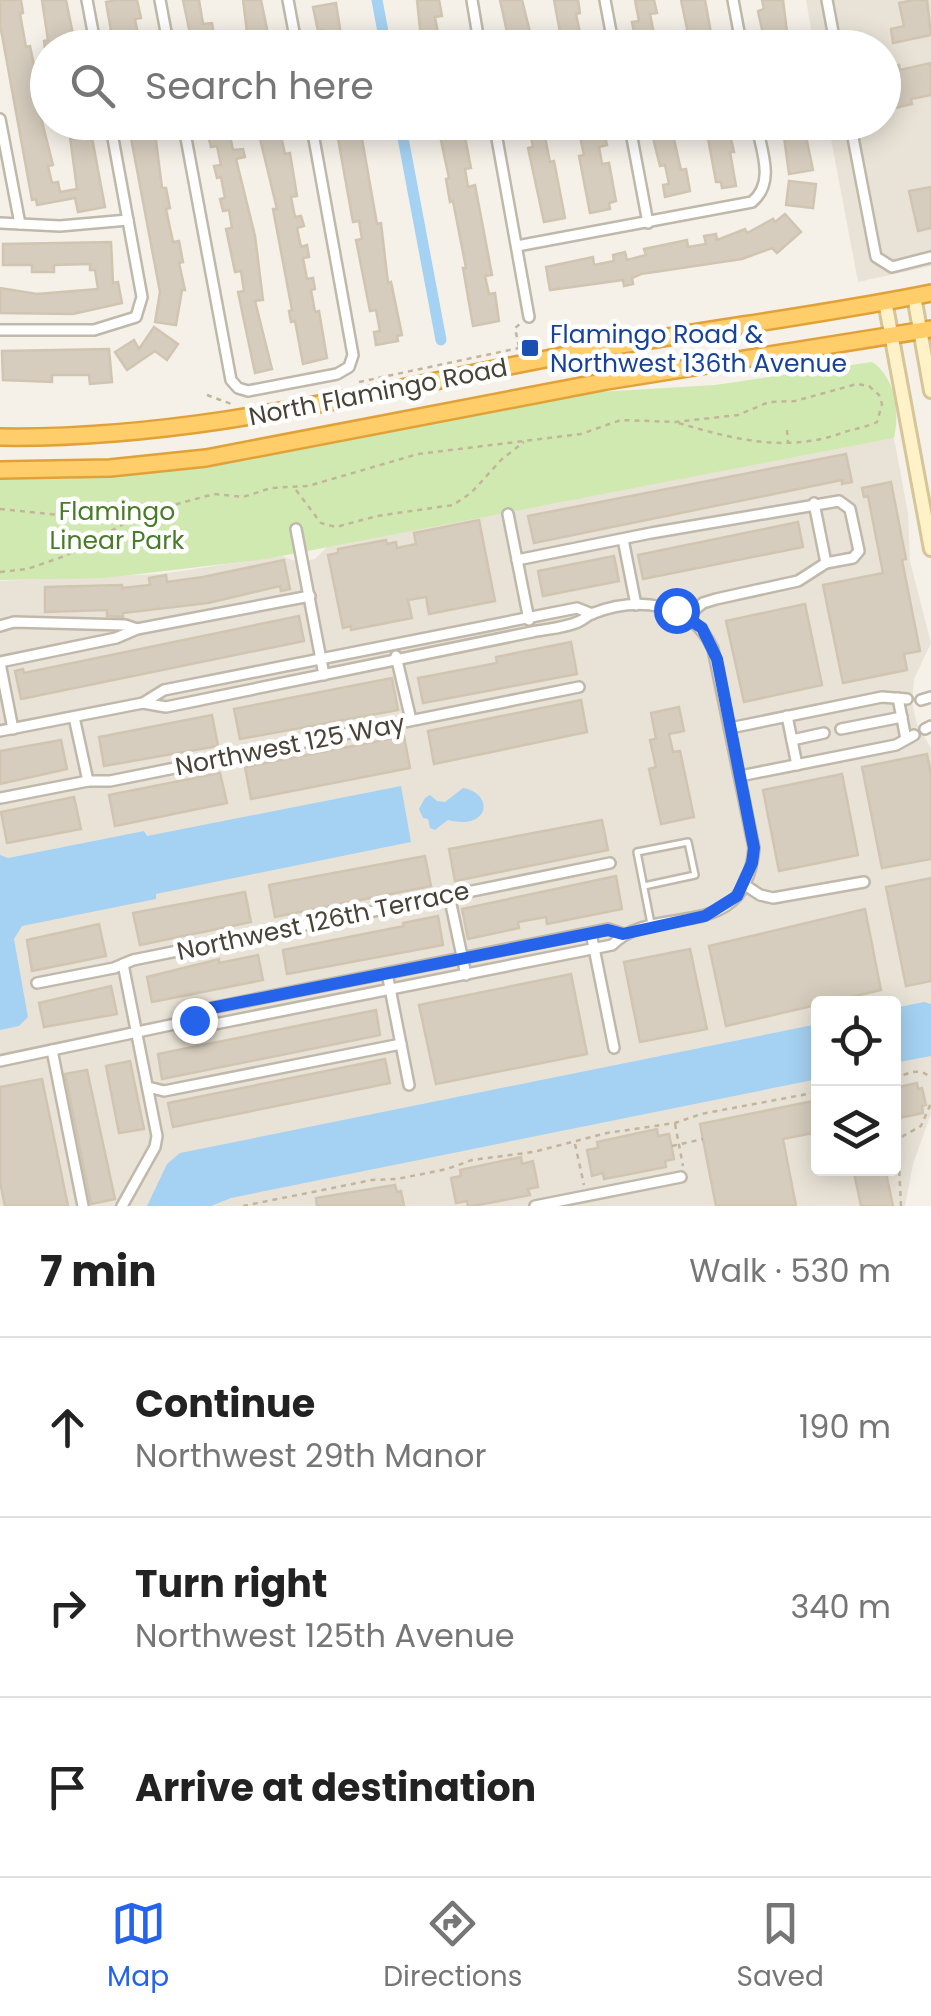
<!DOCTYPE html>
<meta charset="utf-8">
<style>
:root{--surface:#fff;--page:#f2f2f2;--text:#222;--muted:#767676;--line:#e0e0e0;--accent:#2563eb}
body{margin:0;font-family:Poppins,sans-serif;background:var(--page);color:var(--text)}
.controls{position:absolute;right:30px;bottom:30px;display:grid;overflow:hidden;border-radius:10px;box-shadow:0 5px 25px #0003}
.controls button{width:90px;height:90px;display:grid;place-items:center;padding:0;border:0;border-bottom:2px solid var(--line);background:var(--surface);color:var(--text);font:50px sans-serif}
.stop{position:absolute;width:30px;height:30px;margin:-22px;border:8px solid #2563eb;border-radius:50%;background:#fff}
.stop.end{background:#2563eb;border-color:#fff;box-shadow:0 2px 10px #0008}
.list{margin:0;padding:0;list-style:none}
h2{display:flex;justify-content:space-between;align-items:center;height:130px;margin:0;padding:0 40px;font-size:42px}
h2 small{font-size:32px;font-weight:400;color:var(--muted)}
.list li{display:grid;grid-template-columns:65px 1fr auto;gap:30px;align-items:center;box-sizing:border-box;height:180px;padding:0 40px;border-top:2px solid var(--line)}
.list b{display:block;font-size:38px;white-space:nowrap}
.list p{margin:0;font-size:32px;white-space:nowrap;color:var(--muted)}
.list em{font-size:32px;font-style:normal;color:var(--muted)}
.icon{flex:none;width:55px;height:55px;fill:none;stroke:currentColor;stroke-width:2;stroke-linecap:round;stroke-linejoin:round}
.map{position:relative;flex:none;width:931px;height:1206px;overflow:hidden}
.search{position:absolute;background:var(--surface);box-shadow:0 5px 25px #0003;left:30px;right:30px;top:30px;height:110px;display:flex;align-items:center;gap:25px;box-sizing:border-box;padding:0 35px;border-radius:55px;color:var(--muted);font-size:38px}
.sheet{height:670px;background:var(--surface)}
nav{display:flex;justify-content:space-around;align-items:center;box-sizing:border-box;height:140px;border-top:2px solid var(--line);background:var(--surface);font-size:28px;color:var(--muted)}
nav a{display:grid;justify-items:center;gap:5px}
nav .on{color:var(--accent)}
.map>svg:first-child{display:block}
</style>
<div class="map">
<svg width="931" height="1206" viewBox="0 0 931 1206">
<rect width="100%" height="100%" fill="#f5f1e9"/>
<g fill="#e9e3d7" fill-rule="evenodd">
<path d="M806,0H931V266L858,282L828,123L884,122V48L814,47Z"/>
<path d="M894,438L908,513L910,561L931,643L914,679L912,702L917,724L931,748V1114L913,1164L905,1206H0V581L161,574L282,556L298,562L315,559L328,546ZM818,1004H894V1168H818Z"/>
</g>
<path fill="#d0e9b1" d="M872,362C895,376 900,413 894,438L266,559L105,578L0,580V477L67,479L218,465L597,392L715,385Z"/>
<g fill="#a5d2f2">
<path d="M401,786L411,842L156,894V899L22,926L14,939L28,1017L19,1026L0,1030V855L8,858L144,831L147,836Z"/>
<path d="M463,788C494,793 491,831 448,820L435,830L430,828L428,819L423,818L419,809L425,798L430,795L437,801L445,802Z"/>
<path d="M924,1002L931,1004V1056L894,1063V1008Z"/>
<path d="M818,1024V1079L231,1198L211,1206H147L167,1164L180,1153Z"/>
</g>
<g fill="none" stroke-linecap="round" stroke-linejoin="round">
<g stroke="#a5d2f2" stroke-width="11">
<path d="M377,0L386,48"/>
<path d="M400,122L441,340"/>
</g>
</g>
<g fill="#d6cdbe" stroke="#d1c5b1" stroke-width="2.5">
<path d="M0,0H21L23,13L20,14L26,47L30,46L40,94H35L53,165L48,166L52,183L58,182L60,192L77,189L68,122H89L105,207L78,212L75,198L37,205L36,199L32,200L0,24Z"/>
<path d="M42,0H66L75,44L45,49L44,41L48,40Z"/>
<path d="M117,0H137L141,18L135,19L140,45L114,48L106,2Z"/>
<path d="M183,0H199L203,24L212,23L216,48H193Z"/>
<path d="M243,0H261L271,48H249Z"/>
<path d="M417,0H439L442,16L435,17L439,38L447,36L449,48H422Z"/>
<path d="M500,0H522L534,48H517L516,40L509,41Z"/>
<path d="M554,0H578L580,13L576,14L580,33H584L586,44L563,48Z"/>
<path d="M635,0H654L657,13L650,14L656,44L637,48L632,22L639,21Z"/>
<path d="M681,0H705L711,33L705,35L707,48H691Z"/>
<path d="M762,0H783L789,48H766L758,11L764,9Z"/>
<path d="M913,0H927L931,35L893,43L891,29L904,26L899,3Z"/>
<path d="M336,3L343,48H327L323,30L318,31L313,7Z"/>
<path d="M931,63V95L911,99L912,104L886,110L884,97L888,96L884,68L899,65L900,70Z"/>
<path d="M128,122H150L152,133H155L162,188H166L170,208L166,209L173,242L179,241L183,262L179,263L185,290H182L176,325L155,322L160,292Z"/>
<path d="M211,122H227L233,150L243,149L245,157L236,159L255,236L263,300L255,301L272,369L255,373L238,292L244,291L241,271L235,272L226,229L232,228L229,210L223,211L220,199L225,198L221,177L217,178L214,166L221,165L217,146L211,147L208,135L214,134Z"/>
<path d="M256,122H278L285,154L290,153L297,196L291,197L295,217L301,216L304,226L297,228L301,247L307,245L309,257L303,258L307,279L313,278L315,289L311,290L315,312L319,311L327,358L303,364L295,321L291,322L289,311L292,310L273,209H277Z"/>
<path d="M335,122H359L377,224L381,223L388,283L391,282L402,335L397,336L398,341L376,345L374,332L380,331L376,310L370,311L356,240L362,239L359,221L353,222Z"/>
<path d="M437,122H462L471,168L465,169L468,187L475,185L492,275L485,276L489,294L495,293L499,321L473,326L463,268H466L453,201L450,202L446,179L449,178Z"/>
<path d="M528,122H542L550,162L554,161L565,218L544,222L528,148L533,147Z"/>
<path d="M602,122L607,145L599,147L602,164L609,163L616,201L609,203L610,209L590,213L579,156L584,155L579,132L584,131L583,126Z"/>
<path d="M656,122H670L681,170L686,169L690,191L665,197L663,185L669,184L665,165L660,166L654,142L652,125Z"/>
<path d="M705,122H727L734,152H730L736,186L722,188L721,182H716Z"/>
<path d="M782,122H803L813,170L789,174Z"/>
<path d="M789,181L816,184L813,208L786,205Z"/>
<path d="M931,187V228L918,231L909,191Z"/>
<path d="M785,214L801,232L777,253L772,248L742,259L641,274L632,278L633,284L624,286L623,280L550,290L546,267L593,257L594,265L614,261L613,255L625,252L627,260L646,255L644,249L687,240L688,247L706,244L704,236L716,234L717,240L745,229L747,233L773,219L775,222Z"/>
<path d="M111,242L113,283L118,282L122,303L73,314L0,313V288L37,294L98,289L95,270H90V264L54,265V272H32V265H3V244Z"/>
<path d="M154,327L178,344L167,360L155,351L127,370L115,352L134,340L139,349Z"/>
<path d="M109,349L112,382L90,384L89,375H52V382L3,380L2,351Z"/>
<path d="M846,454L852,482L842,484V480L534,543L528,516Z"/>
<path d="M891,482L906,559L902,560L920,651L904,654L907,670L843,683L823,585L883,573L868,496L864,497L862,488Z"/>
<path d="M479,520L495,601L429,614L426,597L408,600L412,618L351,630V626L343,628L328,555L338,553V549L386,540L387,544L396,542L397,548L416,544L414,533Z"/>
<path d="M798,522L803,547L643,579L638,555Z"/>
<path d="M614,556L619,581L543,596L538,571Z"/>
<path d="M284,560L290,589L281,591L280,586L208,603L123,613V617L107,616V610L45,612V587L122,585V588L150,585L149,578L166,575L167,582L203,577Z"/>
<path d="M805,604L822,685L744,702L726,621Z"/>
<path d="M299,616L304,641L21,699L15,671L23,669L24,673Z"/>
<path d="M571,642L577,674L423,703L418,678L497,663L496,657Z"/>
<path d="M392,678L398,710L240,739L234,709Z"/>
<path d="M581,700L587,732L434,764L428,731Z"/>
<path d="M679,707L684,731L669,734L673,752L680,751L694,817L661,824L649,769L656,767L650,740L656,739L651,713Z"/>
<path d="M212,715L218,746L104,766L99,737Z"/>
<path d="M404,736L410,768L251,799L245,767Z"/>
<path d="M61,740L67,769L0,784V751Z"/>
<path d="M927,754L931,774V859L882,868L862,767Z"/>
<path d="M220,773L227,803L115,826L109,795Z"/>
<path d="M842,774L858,855L779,871L763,790Z"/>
<path d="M74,797L81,829L7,843L1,812Z"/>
<path d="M602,820L608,850L455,881L449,849Z"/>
<path d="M425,856L431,886L275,917L269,885Z"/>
<path d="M616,876L622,909L547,924L546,917L518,922L519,928L468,939L462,909Z"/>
<path d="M931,878V981L906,986L886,887Z"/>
<path d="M245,892L251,922L140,945L133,913Z"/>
<path d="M865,909L881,990L726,1026L709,946Z"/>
<path d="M438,916L443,945L287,974L283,950L404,926L403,923Z"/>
<path d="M99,924L106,956L32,971L27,940Z"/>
<path d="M690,949L707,1029L640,1042L624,962Z"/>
<path d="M258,955L263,980L152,1002L147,977L219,959V963Z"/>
<path d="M571,974L587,1054L436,1084L419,1005Z"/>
<path d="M111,986L117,1014L44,1027L39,1003Z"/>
<path d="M376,1010L380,1035L162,1079L158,1054Z"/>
<path d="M385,1059L390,1083L173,1127L168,1103Z"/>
<path d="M130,1061L144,1129L119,1133L106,1066Z"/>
<path d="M87,1070L115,1199L91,1204L65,1074Z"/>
<path d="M42,1079L68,1206H5L0,1182V1087Z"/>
<path d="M917,1083L918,1089L922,1088L926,1105L922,1106L923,1113L894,1119V1088Z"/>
<path d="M818,1100V1132L783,1139L796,1206H716L700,1124Z"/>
<path d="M657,1129L658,1136L669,1134L674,1159L665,1161L666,1167L604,1179L603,1173L592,1176L587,1150L598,1148L597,1142Z"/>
<path d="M521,1157L522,1164L533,1161L538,1187L528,1189L530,1195L473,1206H468L467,1201L456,1203L451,1178L461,1176L460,1170Z"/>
<path d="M853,1168H885L893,1206H861Z"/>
<path d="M395,1185L397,1192L401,1191L404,1206H317L316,1198Z"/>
</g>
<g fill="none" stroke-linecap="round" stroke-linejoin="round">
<defs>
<path id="lane" d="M644,886L695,875L688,842L637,852L651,924"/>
<g id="street">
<path d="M87,0L96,48"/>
<path d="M160,0L169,48"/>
<path d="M288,0L297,48"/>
<path d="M472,0L480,48"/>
<path d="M605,0L614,48"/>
<path d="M733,0L742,48"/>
<path d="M827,0L836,48"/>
<path d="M0,119L20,224"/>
<path d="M183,122L231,380L238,388L248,391L337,374L349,367L353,355L311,122"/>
<path d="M494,122L529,317"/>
<path d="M629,122L648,223"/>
<path d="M850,122L876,257L892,267L931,257"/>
<path d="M0,223L60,226L128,220"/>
<path d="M517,246L752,202C776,182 761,150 756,122"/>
<path d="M0,330H94L136,317L142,297L110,122"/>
<path d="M508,514L529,620"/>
<path d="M296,529L324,675"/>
<path d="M623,539L636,605"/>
<path d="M517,560L651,533L839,501L850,509L859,551L853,558L826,563"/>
<path d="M687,616L703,603L716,599L798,581L826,563L814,503"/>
<path d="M0,626L14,622L125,625L137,629"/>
<path d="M396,656L411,720"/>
<path d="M0,662L116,638L137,629L310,596"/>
<path d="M0,663L13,729"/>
<path d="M898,698L906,739"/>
<path d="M921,700L931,697"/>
<path d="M787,716L797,765"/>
<path d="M74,717L88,781"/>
<path d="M730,728L882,697L907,699"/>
<path d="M841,729L902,717"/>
<path d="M925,729L931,726"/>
<path d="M0,731L143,703L164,690L577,608L592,614"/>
<path d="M792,740L824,733"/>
<path d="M740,776L896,745L914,735"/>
<path d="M1,798L88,781H110L579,687"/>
<path d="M745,885L760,895L773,898L864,882"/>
<path d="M449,895L466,975"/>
<path d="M591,933L614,1048"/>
<path d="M387,973L409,1085"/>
<path d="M37,983L114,968L133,960L610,863"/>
<path d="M194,1020L211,1008L608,929L623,934"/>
<path d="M52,1050L83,1206"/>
<path d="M0,1061L194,1020L215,1024L612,945C657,900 745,948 754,848L713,649C691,601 637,596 591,614C587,616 583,620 578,622C564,628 547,629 532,632L166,707L143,703"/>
<path d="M148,1087L164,1091L401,1044"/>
<path d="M122,1206L155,1147L157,1136L123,964"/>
<path d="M535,1206L681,1177"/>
</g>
<g id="secondary">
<path d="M914,296L931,391"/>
<path d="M885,301L931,549"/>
</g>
<g id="highway">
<path d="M0,437C189,440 372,392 556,357C680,332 807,318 931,293"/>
<path d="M0,470L110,468L206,458L607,381L931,329"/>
</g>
</defs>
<use href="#lane" stroke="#c0b9ab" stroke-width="10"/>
<use href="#street" stroke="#c0b9ab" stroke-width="14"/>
<use href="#secondary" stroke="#d5c598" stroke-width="18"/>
<use href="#highway" stroke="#e0a238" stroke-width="20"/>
<g stroke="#c2b59c" stroke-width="2.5" stroke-dasharray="5 5" stroke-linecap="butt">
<path d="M519,347L515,328L521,323"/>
<path d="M359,382L519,348"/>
<path d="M207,395L234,405"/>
<path d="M787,430L788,442"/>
<path d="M296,490L321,523L336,527L377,516L453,505L471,493L502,459L524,442"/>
<path d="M0,509L90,518L138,515"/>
<path d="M0,572L27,569L65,556L140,515L177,504L214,494L243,497L271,488L308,486L418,454L581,434L621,420L675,422L738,415L769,402L795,401L857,384L869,386L879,395L882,404L877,422C865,428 851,429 839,434C783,453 729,438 675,422"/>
<path d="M894,1078C908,1074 919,1066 931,1078"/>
<path d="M675,1124L683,1166"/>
<path d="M575,1144L584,1185"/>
<path d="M672,1146L703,1139"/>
<path d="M243,1206L372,1180L397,1179L447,1169L472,1160L533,1152L607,1133L675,1123L701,1114L818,1092"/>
<path d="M901,1206L898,1145L903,1136L921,1126L931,1103"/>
</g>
<use href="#lane" stroke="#fff" stroke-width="5"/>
<use href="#street" stroke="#fff" stroke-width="9"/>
<use href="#secondary" stroke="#fff2c8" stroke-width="12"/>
<use href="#highway" stroke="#ffcd69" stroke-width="15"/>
</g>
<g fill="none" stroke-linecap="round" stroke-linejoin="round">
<path stroke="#2563eb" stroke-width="12" d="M194,1020L211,1008L608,930L623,934L705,916L737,896L752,863L754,848L717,659L702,628L676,610"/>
</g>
<rect fill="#1a4fb4" stroke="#fff" stroke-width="4" x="520" y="338" width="20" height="20" rx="5"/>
<g text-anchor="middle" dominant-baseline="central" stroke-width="9" stroke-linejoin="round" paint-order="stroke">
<g font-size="25" fill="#164399" stroke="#fff" text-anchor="start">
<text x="550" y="334">Flamingo Road &amp;<tspan x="550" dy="29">Northwest 136th Avenue</tspan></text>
</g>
<g font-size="25" fill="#484237" stroke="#fff">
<text transform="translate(378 392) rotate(-11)">North Flamingo Road</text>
<text transform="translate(290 745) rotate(-11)">Northwest 125 Way</text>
<text transform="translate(323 921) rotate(-12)">Northwest 126th Terrace</text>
</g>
<g font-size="25" fill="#487c29" stroke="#fff">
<text x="117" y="511">Flamingo<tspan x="117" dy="29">Linear Park</tspan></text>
</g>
</g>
</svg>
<div class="controls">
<button><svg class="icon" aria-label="locate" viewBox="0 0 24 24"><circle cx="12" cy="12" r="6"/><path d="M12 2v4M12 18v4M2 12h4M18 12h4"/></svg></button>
<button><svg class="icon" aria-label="layers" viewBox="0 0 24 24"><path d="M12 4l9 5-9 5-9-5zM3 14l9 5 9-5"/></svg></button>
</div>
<div class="stop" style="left:676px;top:610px"></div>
<div class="stop end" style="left:194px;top:1020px"></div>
<div class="search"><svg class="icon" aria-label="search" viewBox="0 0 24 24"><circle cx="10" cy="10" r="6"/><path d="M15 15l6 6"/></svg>Search here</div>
</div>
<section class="sheet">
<h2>7 min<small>Walk · 530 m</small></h2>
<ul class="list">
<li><svg class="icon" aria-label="ahead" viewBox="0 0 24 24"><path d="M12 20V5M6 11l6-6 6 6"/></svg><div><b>Continue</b><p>Northwest 29th Manor</p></div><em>190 m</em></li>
<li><svg class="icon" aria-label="right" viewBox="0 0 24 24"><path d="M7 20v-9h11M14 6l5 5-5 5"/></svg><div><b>Turn right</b><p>Northwest 125th Avenue</p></div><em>340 m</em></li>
<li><svg class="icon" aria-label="arrive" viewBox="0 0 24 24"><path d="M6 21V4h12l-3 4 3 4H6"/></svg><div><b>Arrive at destination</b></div></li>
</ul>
</section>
<nav>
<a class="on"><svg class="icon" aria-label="map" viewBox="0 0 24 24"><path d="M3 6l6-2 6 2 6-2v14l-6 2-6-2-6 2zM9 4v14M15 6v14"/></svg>Map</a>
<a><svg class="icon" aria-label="directions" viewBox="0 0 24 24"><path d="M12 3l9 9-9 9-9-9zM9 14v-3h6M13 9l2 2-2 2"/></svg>Directions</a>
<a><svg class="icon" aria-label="saved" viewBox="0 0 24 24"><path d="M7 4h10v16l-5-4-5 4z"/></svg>Saved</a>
</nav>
